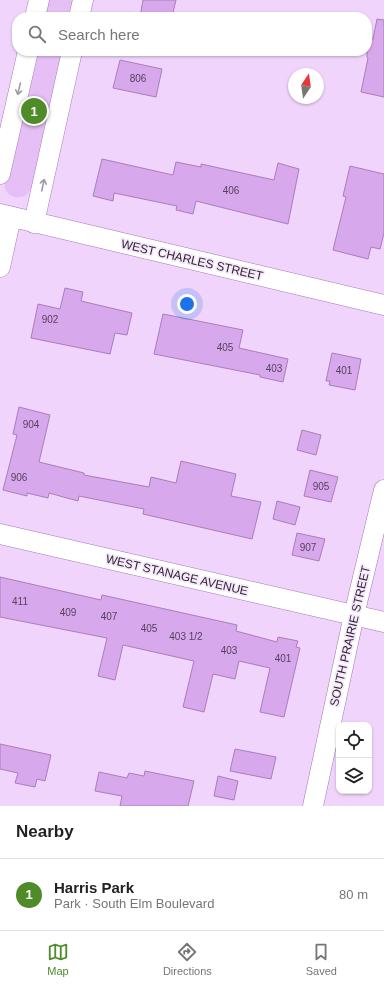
<!DOCTYPE html>
<meta charset="utf-8">
<style>
:root{--surface:#fff;--page:#f6f6f6;--text:#222;--muted:#767676;--line:#e0e0e0;--accent:#508b2a}
body{margin:0;font-family:Helvetica,sans-serif;background:var(--page);color:var(--text)}
.controls{position:absolute;right:12px;bottom:12px;display:grid;overflow:hidden;border-radius:8px;box-shadow:0 1px 3px #0004}
.controls button{width:36px;height:36px;display:grid;place-items:center;padding:0;border:0;border-bottom:1px solid var(--line);background:var(--surface);color:var(--text);font:20px sans-serif}
.compass{position:absolute;left:288px;top:68px;width:36px;height:36px;border-radius:50%;background:var(--surface);box-shadow:0 1px 3px #0004;rotate:13deg}
.you{position:absolute;left:187px;top:304px;width:14px;height:14px;margin:-10px;border:3px solid #fff;border-radius:50%;background:#1a73e8;box-shadow:0 0 0 6px #1a73e833}
.badge{display:grid;place-items:center;width:26px;height:26px;border-radius:50%;background:var(--accent);color:#fff;font-size:13px;font-weight:700}
.pin{position:absolute;translate:-50% -50%;border:2px solid #fff;box-shadow:0 1px 4px #0006}
.list{margin:0;padding:0;list-style:none}
h2{display:flex;justify-content:space-between;align-items:center;height:52px;margin:0;padding:0 16px;font-size:17px}
h2 small{font-size:13px;font-weight:400;color:var(--muted)}
.list li{display:grid;grid-template-columns:26px 1fr auto;gap:12px;align-items:center;box-sizing:border-box;height:72px;padding:0 16px;border-top:1px solid var(--line)}
.list b{display:block;font-size:15px;white-space:nowrap}
.list p{margin:0;font-size:13px;white-space:nowrap;color:var(--muted)}
.list em{font-size:13px;font-style:normal;color:var(--muted)}
.icon{flex:none;width:22px;height:22px;fill:none;stroke:currentColor;stroke-width:2;stroke-linecap:round;stroke-linejoin:round}
.map{position:relative;flex:none;width:384px;height:806px;overflow:hidden}
.search{position:absolute;background:var(--surface);box-shadow:0 1px 3px #0004;left:12px;right:12px;top:12px;height:44px;display:flex;align-items:center;gap:10px;box-sizing:border-box;padding:0 14px;border-radius:16px;color:var(--muted);font-size:15px}
.sheet{height:124px;background:var(--surface)}
nav{display:flex;justify-content:space-around;align-items:center;box-sizing:border-box;height:56px;border-top:1px solid var(--line);background:var(--surface);font-size:11px;color:var(--muted)}
nav a{display:grid;justify-items:center;gap:2px}
nav .on{color:var(--accent)}
.map>svg:first-child{display:block}
</style>
<div class="map">
<svg width="384" height="806" viewBox="0 0 384 806">
<rect width="100%" height="100%" fill="#f0d4fc"/>
<g fill="#e6bff6">
<path d="M45,0H75L71,17H41Z"/>
<path d="M33,51H63L33,181C32,185 31,191 28,193C21,201 7,197 5,188C4,183 5,177 5,172Z"/>
</g>
<g fill="#d7a8eb" stroke="#a97ebb">
<path d="M143,0H176L172,17H140Z"/>
<path d="M377,19L384,20V97L361,92L368,58L367,57V38L373,39Z"/>
<path d="M120,60L162,69L156,97L113,88Z"/>
<path d="M102,159L173,175L176,162L201,167V164L274,180L278,163L299,169L288,224L196,201L193,214L176,210L177,206L114,193L113,201L93,196Z"/>
<path d="M350,166L384,174V233L380,249L371,247L368,259L333,250L346,197L343,196Z"/>
<path d="M65,288L83,292L81,301L132,313L127,335L115,333L110,354L31,338L38,304L60,309Z"/>
<path d="M163,314L243,330L239,348L288,359L283,382L260,377V375L154,354Z"/>
<path d="M332,353L361,359L355,390L329,385L330,381H326Z"/>
<path d="M19,407L50,415L39,462L84,473V475L149,487L151,477L176,483L181,461L236,474L231,496L261,502L252,539L143,514L144,509L79,496L78,501L49,493L48,498L27,493V496L3,490L17,435L13,434Z"/>
<path d="M302,430L321,435L316,455L297,450Z"/>
<path d="M310,470L338,477L331,502L304,496Z"/>
<path d="M277,501L300,507L295,525L273,519Z"/>
<path d="M297,533L325,539L319,561L292,555Z"/>
<path d="M0,577L101,600L102,595L237,625L236,631L277,642L278,637L298,641L296,647L300,648L284,717L260,712L270,668L239,661L235,679L213,674L204,712L183,707L194,661L123,645L115,680L98,676L107,638L0,617Z"/>
<path d="M0,744L51,755L45,781L37,779L35,787L15,783L18,773L0,769Z"/>
<path d="M235,749L276,757L271,779L230,771Z"/>
<path d="M145,771L194,781L188,806H120L122,796L95,791L99,772L127,778L129,773L144,776Z"/>
<path d="M218,776L238,781L234,800L214,796Z"/>
</g>
<g fill="none" stroke-linecap="round" stroke-linejoin="round">
<defs>
<g id="street">
<path d="M35,17L39,0"/>
<path d="M79,17L83,0"/>
<path d="M0,174L28,51"/>
<path d="M0,214L384,305"/>
<path d="M34,223L72,51"/>
<path d="M0,267L11,217"/>
<path d="M0,534L384,622"/>
<path d="M313,806L354,615L384,490"/>
</g>
</defs>
<use href="#street" stroke="#a479b6" stroke-width="21"/>
<use href="#street" stroke="#fff" stroke-width="20"/>
</g>
<defs><path id="oneway-shaft" d="M-6 0H5M1.5-3L5.5 0L1.5 3" fill="none" stroke-width="1.6" stroke-linecap="round" stroke-linejoin="round"/></defs>
<g stroke="#a199a5">
<use href="#oneway-shaft" transform="translate(19 89) rotate(103)"/>
<use href="#oneway-shaft" transform="translate(43 185) rotate(-78)"/>
</g>
<g text-anchor="middle" dominant-baseline="central" stroke-width="3.5" stroke-linejoin="round" paint-order="stroke">
<g font-size="10" fill="#594063">
<text x="138" y="78">806</text>
<text x="231" y="190">406</text>
<text x="50" y="319">902</text>
<text x="225" y="347">405</text>
<text x="274" y="368">403</text>
<text x="344" y="370">401</text>
<text x="31" y="424">904</text>
<text x="19" y="477">906</text>
<text x="321" y="486">905</text>
<text x="308" y="547">907</text>
<text x="20" y="601">411</text>
<text x="68" y="612">409</text>
<text x="109" y="616">407</text>
<text x="149" y="628">405</text>
<text x="186" y="636">403 1/2</text>
<text x="229" y="650">403</text>
<text x="283" y="658">401</text>
</g>
<g font-size="12" fill="#2f1d36" stroke="#f3e9f7">
<text transform="translate(192 260) rotate(13)">WEST CHARLES STREET</text>
<text transform="translate(177 575) rotate(13)">WEST STANAGE AVENUE</text>
<text transform="translate(350 636) rotate(-77)">SOUTH PRAIRIE STREET</text>
</g>
</g>
</svg>
<div class="controls">
<button><svg class="icon" aria-label="locate" viewBox="0 0 24 24"><circle cx="12" cy="12" r="6"/><path d="M12 2v4M12 18v4M2 12h4M18 12h4"/></svg></button>
<button><svg class="icon" aria-label="layers" viewBox="0 0 24 24"><path d="M12 4l9 5-9 5-9-5zM3 14l9 5 9-5"/></svg></button>
</div>
<svg class="compass" viewBox="-18 -18 36 36"><path d="M0-13l5 13h-10z" fill="#e53935"/><path d="M0 13l5-13h-10z" fill="#767676"/></svg>
<div class="you"></div>
<div class="pin badge" style="left:34px;top:111px">1</div>
<div class="search"><svg class="icon" aria-label="search" viewBox="0 0 24 24"><circle cx="10" cy="10" r="6"/><path d="M15 15l6 6"/></svg>Search here</div>
</div>
<section class="sheet">
<h2>Nearby<small></small></h2>
<ul class="list">
<li><span class="badge">1</span><div><b>Harris Park</b><p>Park · South Elm Boulevard</p></div><em>80 m</em></li>
</ul>
</section>
<nav>
<a class="on"><svg class="icon" aria-label="map" viewBox="0 0 24 24"><path d="M3 6l6-2 6 2 6-2v14l-6 2-6-2-6 2zM9 4v14M15 6v14"/></svg>Map</a>
<a><svg class="icon" aria-label="directions" viewBox="0 0 24 24"><path d="M12 3l9 9-9 9-9-9zM9 14v-3h6M13 9l2 2-2 2"/></svg>Directions</a>
<a><svg class="icon" aria-label="saved" viewBox="0 0 24 24"><path d="M7 4h10v16l-5-4-5 4z"/></svg>Saved</a>
</nav>
